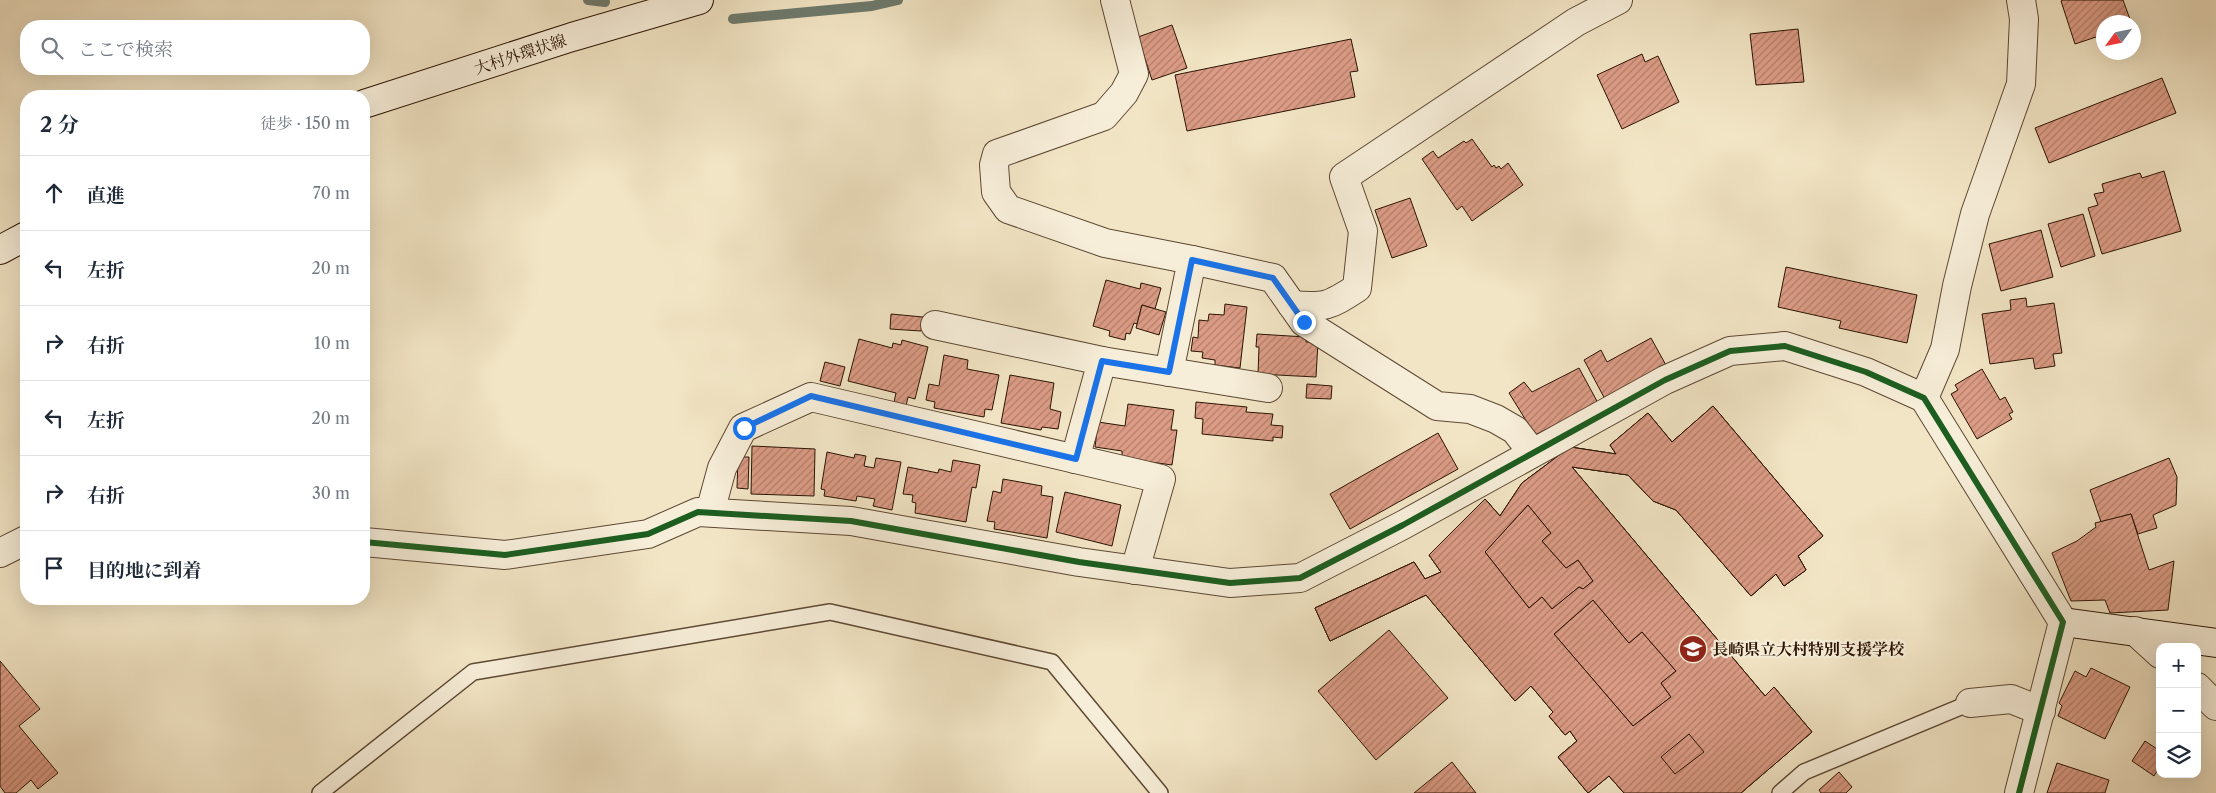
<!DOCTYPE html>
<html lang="ja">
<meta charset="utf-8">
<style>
:root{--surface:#fff;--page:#f6f6f7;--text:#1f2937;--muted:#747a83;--line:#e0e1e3}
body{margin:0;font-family:"Libre Caslon Text","Noto Serif JP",serif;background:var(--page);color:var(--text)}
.controls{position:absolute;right:15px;bottom:15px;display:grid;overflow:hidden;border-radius:10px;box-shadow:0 5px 20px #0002}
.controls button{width:45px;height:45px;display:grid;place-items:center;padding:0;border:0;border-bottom:1px solid var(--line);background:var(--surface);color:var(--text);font:25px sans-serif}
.compass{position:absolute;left:2096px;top:15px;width:45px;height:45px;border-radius:50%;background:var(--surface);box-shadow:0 5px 20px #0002;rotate:237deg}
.stop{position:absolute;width:15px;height:15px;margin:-11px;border:4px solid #1a73e8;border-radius:50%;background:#fff}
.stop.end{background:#1a73e8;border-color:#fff;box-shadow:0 1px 5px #0008}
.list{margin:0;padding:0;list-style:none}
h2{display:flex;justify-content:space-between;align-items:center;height:65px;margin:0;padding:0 20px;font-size:21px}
h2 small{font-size:16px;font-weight:400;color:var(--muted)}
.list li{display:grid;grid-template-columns:32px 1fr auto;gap:15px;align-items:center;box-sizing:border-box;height:75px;padding:0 20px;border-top:1px solid var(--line)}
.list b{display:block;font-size:19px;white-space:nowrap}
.list em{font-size:16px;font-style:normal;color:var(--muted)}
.icon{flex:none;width:28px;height:28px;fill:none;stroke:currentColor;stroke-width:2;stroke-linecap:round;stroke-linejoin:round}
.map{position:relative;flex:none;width:2216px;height:793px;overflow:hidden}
.search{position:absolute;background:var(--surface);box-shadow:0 5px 20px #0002;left:20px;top:20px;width:350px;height:55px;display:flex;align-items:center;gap:12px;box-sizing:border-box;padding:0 18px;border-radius:20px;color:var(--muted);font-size:19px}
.panel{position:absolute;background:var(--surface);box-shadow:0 5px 20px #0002;left:20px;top:90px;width:350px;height:515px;border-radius:20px}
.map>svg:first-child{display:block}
</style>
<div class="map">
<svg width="2216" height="793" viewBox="0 0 2216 793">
<defs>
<pattern id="building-hatch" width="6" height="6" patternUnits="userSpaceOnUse" patternTransform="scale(1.25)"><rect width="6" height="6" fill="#dc9c86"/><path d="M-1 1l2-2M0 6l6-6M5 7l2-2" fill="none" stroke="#b37e6b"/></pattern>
</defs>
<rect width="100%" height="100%" fill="#f2e5c5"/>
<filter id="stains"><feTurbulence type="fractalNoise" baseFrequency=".004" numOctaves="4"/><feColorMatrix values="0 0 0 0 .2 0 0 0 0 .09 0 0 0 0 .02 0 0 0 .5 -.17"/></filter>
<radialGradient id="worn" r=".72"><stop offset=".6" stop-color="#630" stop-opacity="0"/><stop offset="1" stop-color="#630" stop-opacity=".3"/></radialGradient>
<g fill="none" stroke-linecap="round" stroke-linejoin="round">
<g stroke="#6e7a6d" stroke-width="10">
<path d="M588,0L605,2"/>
<path d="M733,19L872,6L898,0"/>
</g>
</g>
<g fill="url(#building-hatch)" stroke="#2b1302" fill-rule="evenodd">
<path d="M2063,0H2123L2131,22H2104V42L2101,43L2099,36L2075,44L2061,1Z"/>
<path d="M1172,25L1187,68L1152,80L1138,37Z"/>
<path d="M1798,29L1804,82L1756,85L1750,34Z"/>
<path d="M1351,39L1358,71L1350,72L1355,97L1187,131L1175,75Z"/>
<path d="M1642,54L1645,62L1658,56L1679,102L1622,129L1597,75Z"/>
<path d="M2162,78L2176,113L2049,163L2035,128Z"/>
<path d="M1472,139L1492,167L1494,165L1496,168L1499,166L1501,169L1508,163L1523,185L1472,221L1462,206L1457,210L1422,159L1433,151L1438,158L1464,141L1466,143Z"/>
<path d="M2164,171L2181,231L2102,254L2088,208L2098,205L2094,194L2104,192L2102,184L2140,173L2142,178Z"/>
<path d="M1410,198L1427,246L1392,258L1375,210Z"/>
<path d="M2083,214L2095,256L2061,267L2048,224Z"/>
<path d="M2041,230L2053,277L2001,291L1989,244Z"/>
<path d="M1786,267L1917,295L1907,343L1839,328L1841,321L1778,307Z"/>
<path d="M1106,280L1140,289L1141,283L1161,288L1155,309L1142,305L1137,324L1134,323L1130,334L1126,333L1125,340L1109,336L1110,331L1093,326Z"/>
<path d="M2026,298L2027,307L2054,303L2062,353L2053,354L2055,366L2035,369L2033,358L1990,364L1982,314L2011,310L2010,300Z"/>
<path d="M1225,304L1247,307L1240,368L1215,365V360L1202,358L1203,352L1191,351L1193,337L1198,338L1199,320L1208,321L1209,314L1224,315Z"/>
<path d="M1142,305L1166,312L1159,335L1136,328Z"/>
<path d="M891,314L923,317L921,331L890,329Z"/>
<path d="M1257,334L1306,337V342H1318L1316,377L1258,374L1259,347H1256Z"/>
<path d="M1651,338L1667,367L1606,401L1584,360L1601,350L1607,362Z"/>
<path d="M859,339L892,348L893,343L901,345L902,340L928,347L915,399L908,397L906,406L894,402L896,393L848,381Z"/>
<path d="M944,355L968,360L967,369L999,375L992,410L985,409L984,417L934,408L935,402L926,400L929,384L939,386Z"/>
<path d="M825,362L845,367L840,386L820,381Z"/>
<path d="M1579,368L1598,403L1535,435L1509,393L1524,382L1532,392Z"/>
<path d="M1982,369L2000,400L2005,397L2013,412L2009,414L2012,419L1977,439L1951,394L1958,390L1955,385Z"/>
<path d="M1010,375L1054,383L1050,409L1061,412L1058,429L1042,427L1041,430L1001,423Z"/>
<path d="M1307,384L1332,386L1331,399L1306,398Z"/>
<path d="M1196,402L1247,407L1246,412L1273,414L1271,425L1283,426L1282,438L1273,437V441L1202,434L1203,419L1195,418Z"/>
<path d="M1128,404L1174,410L1171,430H1177L1172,465L1122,458V451L1095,447L1098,422L1125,426Z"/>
<path d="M1713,406L1823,536L1798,556L1806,570L1784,586L1776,574L1751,596L1676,510L1653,501L1628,475L1572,467L1765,696L1774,687L1812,732L1741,793H1624L1609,776L1588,793L1558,757L1577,741L1570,731L1565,735L1549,716L1553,712L1531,686L1515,701L1426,595L1330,641L1315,608L1414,562L1425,579L1441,572L1429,555L1485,499L1500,516L1522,483L1570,447L1616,454L1610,445L1648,413L1672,442ZM1689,734L1704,752L1675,774L1661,757Z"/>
<path d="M1713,406L1823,536L1798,556L1806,570L1784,586L1776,574L1751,596L1676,510L1653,501L1628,475L1572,467L1765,696L1774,687L1812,732L1741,793H1624L1609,776L1588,793L1558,757L1577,741L1570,731L1565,735L1549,716L1553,712L1531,686L1515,701L1426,595L1330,641L1315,608L1414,562L1425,579L1441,572L1429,555L1485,499L1500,516L1522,483L1570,447L1616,454L1610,445L1648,413L1672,442ZM1528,505L1551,533L1542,541L1566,568L1578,560L1593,581L1583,589L1579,587L1552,609L1542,597L1529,608L1485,552ZM1593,600L1629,643L1642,632L1676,671L1661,683L1671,697L1633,726L1554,634Z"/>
<path d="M1713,406L1823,536L1798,556L1806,570L1784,586L1776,574L1751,596L1676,510L1653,501L1628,475L1572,467L1765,696L1774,687L1812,732L1741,793H1624L1609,776L1588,793L1558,757L1577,741L1570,731L1565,735L1549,716L1553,712L1531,686L1515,701L1426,595L1330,641L1315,608L1414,562L1425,579L1441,572L1429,555L1485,499L1500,516L1522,483L1570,447L1616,454L1610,445L1648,413L1672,442ZM1528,505L1551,533L1542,541L1566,568L1578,560L1593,581L1583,589L1579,587L1552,609L1542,597L1529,608L1485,552ZM1593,600L1629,643L1642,632L1676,671L1661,683L1671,697L1633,726L1554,634ZM1689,734L1704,752L1675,774L1661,757Z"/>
<path d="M1438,433L1458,469L1350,529L1330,494Z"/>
<path d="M752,446L815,449L814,496L751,494Z"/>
<path d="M827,452L854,458L855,454L866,456L864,466L874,468L876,458L901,462L892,510L873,506L875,499L857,496L856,501L824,496L825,490L821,489Z"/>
<path d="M738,457H749L748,489L737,488Z"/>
<path d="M2169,458L2177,477L2176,505L2153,515L2157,528L2138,534L2131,514L2101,522L2090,490Z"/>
<path d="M953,460L980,465L976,488L972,487L966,522L915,513L916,503L912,502L913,495L903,494L908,467L938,473L939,469L951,472Z"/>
<path d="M1003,479L1042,486L1041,495L1053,497L1047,538L994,529L995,522L987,521L993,491L1001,493Z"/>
<path d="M1065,492L1121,505L1112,546L1056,532Z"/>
<path d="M2131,514L2149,570L2174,561L2168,610L2110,613L2105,600L2071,601L2052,553L2077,541L2096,527L2095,523Z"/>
<path d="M1389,630L1448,698L1376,760L1318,691Z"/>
<path d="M0,661L40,709L19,726L58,773L38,789L31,780L16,793H5L0,786Z"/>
<path d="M2091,668L2130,687L2105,739L2058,716L2062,706L2059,703L2075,671L2086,677Z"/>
<path d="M2145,741L2160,751V766L2154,776L2132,761Z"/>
<path d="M1452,762L1476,793H1414Z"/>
<path d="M2057,763L2109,780L2105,793H2047Z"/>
<path d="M1839,772L1852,787L1846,793H1821L1819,790Z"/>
</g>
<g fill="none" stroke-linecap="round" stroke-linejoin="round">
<defs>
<g id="lane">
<path d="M320,793L473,672L830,612L1052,662L1160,793"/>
<path d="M1780,793L1804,772L1970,703"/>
</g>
<g id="street">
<path d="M1115,0L1134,74L1124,93L1104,116L997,154L994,165L996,192L1008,209L1105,243L1192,260L1169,372"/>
<path d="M1192,260L1273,278L1304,322L1437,406L1470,409L1496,419L1515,430L1532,452"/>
<path d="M1292,305C1325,308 1329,306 1357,288L1363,231L1344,177L1576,22L1618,0"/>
<path d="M935,325L1102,361L1075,459"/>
<path d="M1102,361L1268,388"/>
<path d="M1924,398L1945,349L1957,286L1975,214L2021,84L2024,19L2021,0"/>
<path d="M710,512L722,468L743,428L811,397L1161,479L1135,570"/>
<path d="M364,542L505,555L648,534L698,512L851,521L1079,562L1230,583L1300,578L1403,525L1665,380L1730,351L1785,346L1866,372L1924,398L2063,622L2019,793"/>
<path d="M0,553L26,540"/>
<path d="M2135,631L2160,654"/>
<path d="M2197,687L2216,706"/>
<path d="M1970,703L2011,699L2041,711"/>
</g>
<g id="secondary">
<path d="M364,104L572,37L699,0"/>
<path d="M0,250L26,236"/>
<path d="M2063,622L2216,643"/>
</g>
</defs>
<use href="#lane" stroke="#5d4833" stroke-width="18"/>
<use href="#street" stroke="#5d4833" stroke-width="30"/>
<use href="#secondary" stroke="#2b1302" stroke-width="30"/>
<use href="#lane" stroke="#f7eed9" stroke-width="15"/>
<use href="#street" stroke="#f7eed9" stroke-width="28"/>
<use href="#secondary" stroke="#f7eed9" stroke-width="28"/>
<defs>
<path id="cycleway" d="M364,542L505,555L648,534L698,512L851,521L1079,562L1230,583L1300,578L1403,525L1665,380L1730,351L1785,346L1866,372L1924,398L2063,622L2019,793"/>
</defs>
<use href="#cycleway" stroke="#f7eed9" stroke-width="9"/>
<use href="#cycleway" stroke="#1b5e20" stroke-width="6"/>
</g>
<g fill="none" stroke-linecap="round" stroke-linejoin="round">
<path stroke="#1a73e8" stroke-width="6" d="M744,428L811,396L1076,459L1102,361L1169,372L1192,260L1273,278L1304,322"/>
</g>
<defs>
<symbol id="school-disc" viewBox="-11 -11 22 22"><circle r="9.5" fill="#8f2418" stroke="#f7eed9"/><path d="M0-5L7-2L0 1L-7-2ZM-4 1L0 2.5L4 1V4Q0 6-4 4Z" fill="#fff"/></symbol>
</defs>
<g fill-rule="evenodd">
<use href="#school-disc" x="1677" y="633" width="32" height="32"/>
</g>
<g text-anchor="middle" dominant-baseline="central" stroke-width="4.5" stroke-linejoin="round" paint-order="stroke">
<g font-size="16" fill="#2b1302" stroke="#f7eed9">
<text transform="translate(520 54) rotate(-18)">大村外環状線</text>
</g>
<g font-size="16" font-weight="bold" fill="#2b1302" stroke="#f7eed9" text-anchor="start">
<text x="1712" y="649">長崎県立大村特別支援学校</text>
</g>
</g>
<rect width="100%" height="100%" filter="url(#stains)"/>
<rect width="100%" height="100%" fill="url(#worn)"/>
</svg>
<div class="controls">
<button>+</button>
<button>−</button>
<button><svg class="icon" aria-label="layers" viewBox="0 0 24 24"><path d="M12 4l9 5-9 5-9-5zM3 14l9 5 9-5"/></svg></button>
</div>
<svg class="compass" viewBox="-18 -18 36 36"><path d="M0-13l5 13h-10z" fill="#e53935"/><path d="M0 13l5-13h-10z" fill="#747a83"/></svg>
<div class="stop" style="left:744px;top:428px"></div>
<div class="stop end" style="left:1304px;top:322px"></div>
<div class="search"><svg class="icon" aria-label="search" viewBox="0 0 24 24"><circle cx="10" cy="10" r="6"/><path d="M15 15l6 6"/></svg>ここで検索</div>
<section class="panel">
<h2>2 分<small>徒歩 · 150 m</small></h2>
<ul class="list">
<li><svg class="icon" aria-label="ahead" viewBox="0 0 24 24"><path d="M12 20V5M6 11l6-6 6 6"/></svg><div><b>直進</b></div><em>70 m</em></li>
<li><svg class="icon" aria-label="left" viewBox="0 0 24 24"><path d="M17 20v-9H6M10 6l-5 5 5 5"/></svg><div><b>左折</b></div><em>20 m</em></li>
<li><svg class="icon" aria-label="right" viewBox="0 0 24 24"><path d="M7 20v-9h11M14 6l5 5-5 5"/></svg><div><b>右折</b></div><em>10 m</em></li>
<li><svg class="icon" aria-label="left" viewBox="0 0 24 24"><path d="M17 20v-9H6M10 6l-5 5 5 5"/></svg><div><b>左折</b></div><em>20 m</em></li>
<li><svg class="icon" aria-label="right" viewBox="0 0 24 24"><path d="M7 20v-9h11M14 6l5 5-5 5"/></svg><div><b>右折</b></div><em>30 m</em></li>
<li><svg class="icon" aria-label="arrive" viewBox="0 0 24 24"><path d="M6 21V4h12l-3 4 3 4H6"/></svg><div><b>目的地に到着</b></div></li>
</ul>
</section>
</div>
